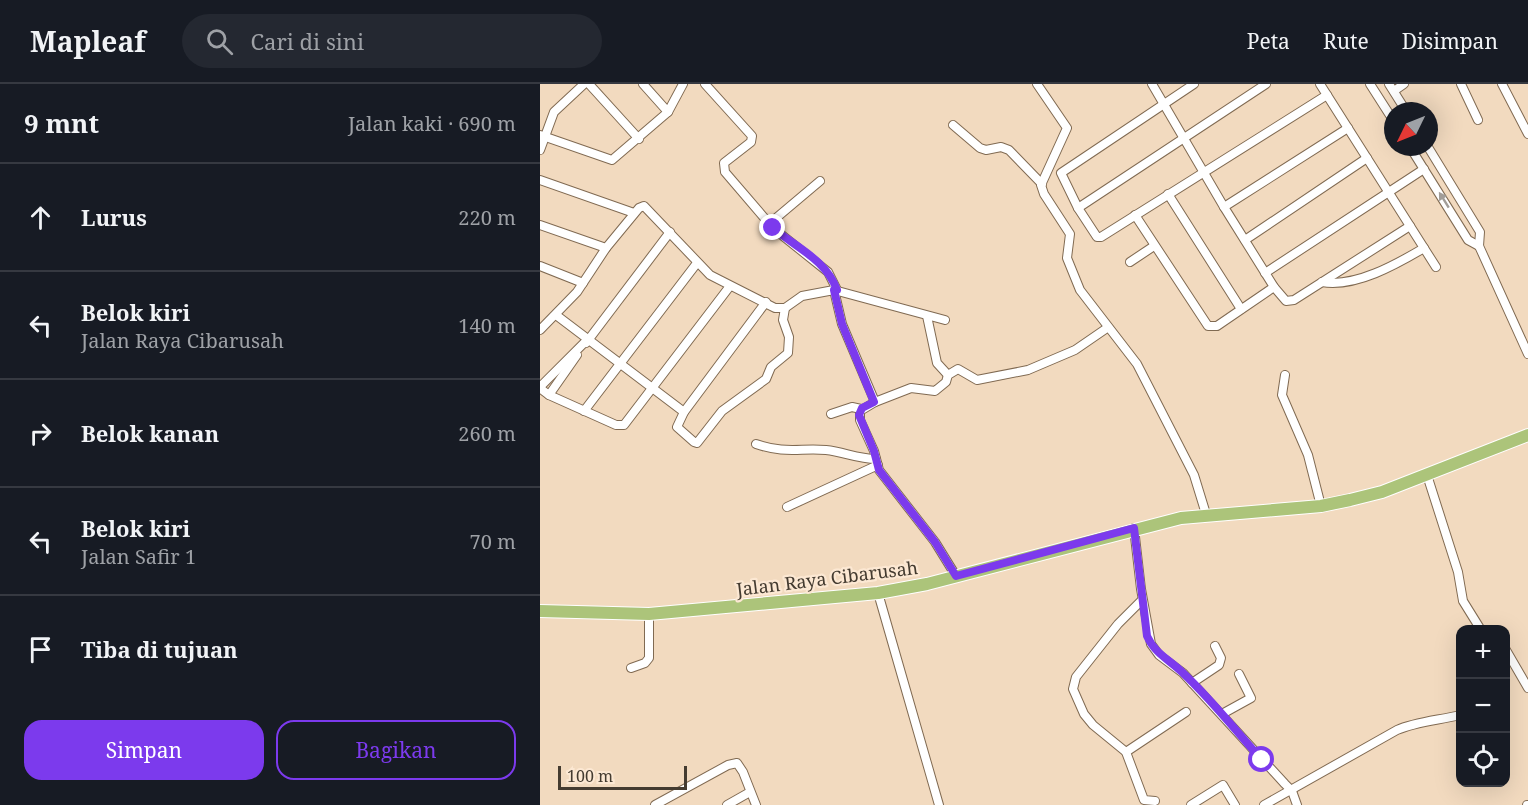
<!DOCTYPE html>
<html lang="id">
<meta charset="utf-8">
<style>
:root{--surface:#171b24;--page:#242831;--text:#f1f3f6;--muted:#9ea1a6;--line:#363941;--accent:#7c3aed}
body{margin:0;font-family:"Noto Serif",serif;background:var(--page);color:var(--text)}
.controls{position:absolute;right:18px;bottom:18px;display:grid;overflow:hidden;border-radius:12px;box-shadow:0 6px 24px #0002}
.controls button{width:54px;height:54px;display:grid;place-items:center;padding:0;border:0;border-bottom:2px solid var(--line);background:var(--surface);color:var(--text);font:30px sans-serif}
.compass{position:absolute;left:844px;top:18px;width:54px;height:54px;border-radius:50%;background:var(--surface);box-shadow:0 6px 24px #0002;rotate:227deg}
.scale{position:absolute;left:18px;bottom:15px;width:129px;box-sizing:border-box;padding-left:6px;border:3px solid #443b30;border-top:0;font-size:16px;line-height:21px;white-space:nowrap;color:#443b30;-webkit-text-stroke:4px #fce8d3;paint-order:stroke}
.stop{position:absolute;width:18px;height:18px;margin:-14px;border:4px solid #7c3aed;border-radius:50%;background:#fff}
.stop.end{background:#7c3aed;border-color:#fff;box-shadow:0 2px 6px #0008}
.list{margin:0;padding:0;list-style:none}
h2{display:flex;justify-content:space-between;align-items:center;height:78px;margin:0;padding:0 24px;font-size:26px}
h2 small{font-size:20px;font-weight:400;color:var(--muted)}
.list li{display:grid;grid-template-columns:39px 1fr auto;gap:18px;align-items:center;box-sizing:border-box;height:108px;padding:0 24px;border-top:2px solid var(--line)}
.list b{display:block;font-size:22px;white-space:nowrap}
.list p{margin:0;font-size:20px;white-space:nowrap;color:var(--muted)}
.list em{font-size:20px;font-style:normal;color:var(--muted)}
.actions{display:flex;gap:12px;padding:18px 24px}
.actions a{flex:1;padding:14px 0;border:2px solid var(--accent);border-radius:18px;text-align:center;font-size:21px;color:var(--accent)}
.actions .main{background:var(--accent);color:#fff}
.icon{flex:none;width:33px;height:33px;fill:none;stroke:currentColor;stroke-width:2;stroke-linecap:round;stroke-linejoin:round}
.map{position:relative;flex:none;width:988px;height:721px;overflow:hidden}
header{display:flex;align-items:center;gap:36px;box-sizing:border-box;height:84px;padding:0 30px;background:var(--surface);border-bottom:2px solid var(--line)}
header strong{font-size:28px}
nav{display:flex;gap:33px;margin-inline-start:auto;font-size:21px}
.search{width:420px;height:54px;background:var(--page);display:flex;align-items:center;gap:15px;box-sizing:border-box;padding:0 21px;border-radius:33px;color:var(--muted);font-size:22px}
main{display:flex}
aside{flex:1;background:var(--surface)}
.map>svg:first-child{display:block}
</style>
<header>
<strong>Mapleaf</strong>
<div class="search"><svg class="icon" aria-label="search" viewBox="0 0 24 24"><circle cx="10" cy="10" r="6"/><path d="M15 15l6 6"/></svg>Cari di sini</div>
<nav><a>Peta</a><a>Rute</a><a>Disimpan</a></nav>
</header>
<main>
<aside>
<h2>9 mnt<small>Jalan kaki · 690 m</small></h2>
<ul class="list">
<li><svg class="icon" aria-label="ahead" viewBox="0 0 24 24"><path d="M12 20V5M6 11l6-6 6 6"/></svg><div><b>Lurus</b></div><em>220 m</em></li>
<li><svg class="icon" aria-label="left" viewBox="0 0 24 24"><path d="M17 20v-9H6M10 6l-5 5 5 5"/></svg><div><b>Belok kiri</b><p>Jalan Raya Cibarusah</p></div><em>140 m</em></li>
<li><svg class="icon" aria-label="right" viewBox="0 0 24 24"><path d="M7 20v-9h11M14 6l5 5-5 5"/></svg><div><b>Belok kanan</b></div><em>260 m</em></li>
<li><svg class="icon" aria-label="left" viewBox="0 0 24 24"><path d="M17 20v-9H6M10 6l-5 5 5 5"/></svg><div><b>Belok kiri</b><p>Jalan Safir 1</p></div><em>70 m</em></li>
<li><svg class="icon" aria-label="arrive" viewBox="0 0 24 24"><path d="M6 21V4h12l-3 4 3 4H6"/></svg><div><b>Tiba di tujuan</b></div></li>
</ul>
<div class="actions"><a class="main">Simpan</a><a>Bagikan</a></div>
</aside>
<div class="map">
<svg width="988" height="721" viewBox="0 0 988 721">
<rect width="100%" height="100%" fill="#f2dabf"/>
<g fill="none" stroke-linecap="round" stroke-linejoin="round">
<defs>
<g id="minor">
<path d="M49,0L99,55"/>
<path d="M103,0L128,28"/>
<path d="M165,0L212,52L211,58L184,79L185,88L233,144L288,188L297,206"/>
<path d="M497,0L527,44L501,101L504,110L530,150L527,174L540,206L597,280L654,391L666,430"/>
<path d="M612,0L684,123L734,203L746,217L754,216L870,142"/>
<path d="M654,0L521,89L538,124L557,153H561L787,11"/>
<path d="M780,0L896,183"/>
<path d="M830,0L853,36"/>
<path d="M849,0L866,27"/>
<path d="M921,0L938,36"/>
<path d="M962,0L988,50"/>
<path d="M854,7L864,0"/>
<path d="M413,41L440,64L446,66L461,63L469,66L502,100"/>
<path d="M0,51L72,76L128,28L143,0"/>
<path d="M870,63L928,156L939,162"/>
<path d="M888,63L940,148L939,162L988,270"/>
<path d="M0,66L14,28L44,0"/>
<path d="M0,96L94,129"/>
<path d="M628,110L701,225"/>
<path d="M684,123L808,44"/>
<path d="M538,124L726,0"/>
<path d="M595,131L668,242H677L734,203"/>
<path d="M229,140L280,97"/>
<path d="M0,141L66,164"/>
<path d="M705,156L827,74"/>
<path d="M590,178L614,162"/>
<path d="M0,182L43,199"/>
<path d="M725,189L884,85"/>
<path d="M782,198C815,204 857,180 884,164"/>
<path d="M294,206L302,240L335,318"/>
<path d="M226,218L144,328L137,343L154,358L157,359L182,327L226,295L231,283L248,269L249,253L243,236L245,224"/>
<path d="M16,231L144,328"/>
<path d="M387,232L397,279L408,291"/>
<path d="M0,246L37,208L66,164L99,124L104,122L170,191L235,224H245L262,212L294,206L405,236"/>
<path d="M48,255L2,301L1,305L9,311L76,341H84L190,202"/>
<path d="M46,259L130,148"/>
<path d="M745,291L742,311L768,371L781,422"/>
<path d="M9,311L37,271"/>
<path d="M44,327L157,179"/>
<path d="M291,330L312,323L321,325"/>
<path d="M216,360C245,370 259,364 286,366C304,368 318,375 336,375"/>
<path d="M887,391L918,488L923,517L941,546"/>
<path d="M247,423L338,381"/>
<path d="M594,444L601,505L611,560L619,571L643,589L745,700L752,707L757,721"/>
<path d="M416,492L395,458L339,386L334,367L320,336V327L335,318L371,304L395,307L406,298L408,291L418,285L437,296L488,286L535,266L567,244"/>
<path d="M338,509L399,721"/>
<path d="M602,516L578,540L536,593L533,605L544,630L553,641L586,668L604,716L615,717"/>
<path d="M966,566L988,604"/>
<path d="M91,584L105,579L109,574V530"/>
<path d="M652,599L679,581L681,574L675,562"/>
<path d="M682,630L711,614L699,590"/>
<path d="M586,668L646,628"/>
<path d="M115,721L188,681L197,679L203,688L216,721"/>
<path d="M187,721L210,708"/>
<path d="M651,721L683,701L695,721"/>
<path d="M724,721L857,646C875,638 900,636 920,631"/>
<path d="M987,721H988"/>
</g>
<path id="primary" d="M0,527L109,530L338,509L387,500L641,434L781,422L810,416L842,408L988,351"/>
</defs>
<use href="#minor" stroke="#806a52" stroke-width="10"/>
<use href="#primary" stroke="#fff" stroke-width="14"/>
<use href="#minor" stroke="#fff" stroke-width="8"/>
<use href="#primary" stroke="#acc47a" stroke-width="12"/>
</g>
<defs><path id="oneway-solid" d="M-6-.8H1V-3.2L6.5 0L1 3.2V.8H-6Z" transform="scale(1.5)"/></defs>
<use fill="#a29d98" href="#oneway-solid" transform="translate(904 116) rotate(-122)"/>
<g fill="none" stroke-linecap="round" stroke-linejoin="round">
<path stroke="#7c3aed" stroke-width="8" d="M233,144C257,164 286,176 297,206H294L302,240L334,318L322,324L319,331L334,367L339,386L395,458L416,492L594,444L607,552C615,570 630,576 643,589C671,615 696,647 722,676"/>
</g>
<g text-anchor="middle" dominant-baseline="central" stroke-width="4.5" stroke-linejoin="round" paint-order="stroke">
<g font-size="18" fill="#443b30" stroke="#fce8d3">
<text transform="translate(287 494) rotate(-7)">Jalan Raya Cibarusah</text>
</g>
</g>
</svg>
<div class="controls">
<button>+</button>
<button>−</button>
<button><svg class="icon" aria-label="locate" viewBox="0 0 24 24"><circle cx="12" cy="12" r="6"/><path d="M12 2v4M12 18v4M2 12h4M18 12h4"/></svg></button>
</div>
<svg class="compass" viewBox="-18 -18 36 36"><path d="M0-13l5 13h-10z" fill="#e53935"/><path d="M0 13l5-13h-10z" fill="#9ea1a6"/></svg>
<div class="scale">100 m</div>
<div class="stop" style="left:722px;top:676px"></div>
<div class="stop end" style="left:233px;top:144px"></div>
</div>
</main>
